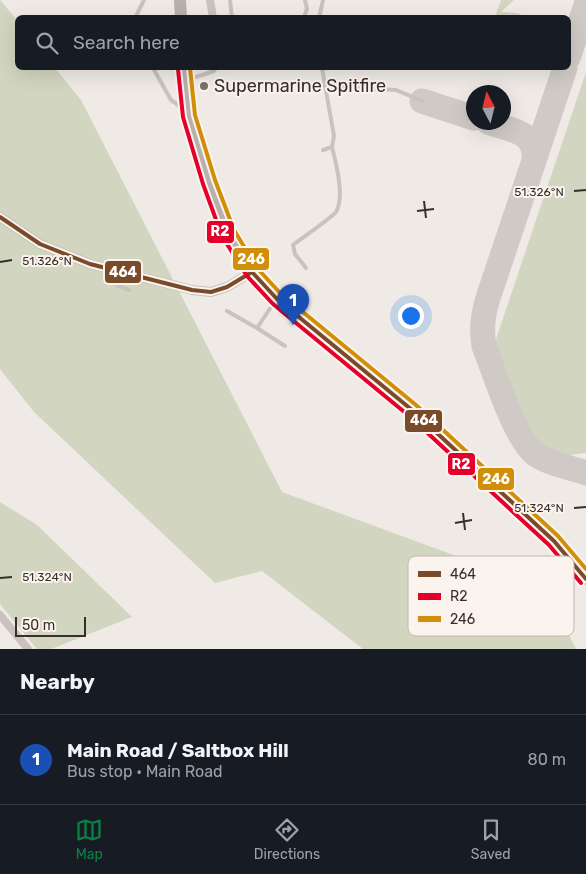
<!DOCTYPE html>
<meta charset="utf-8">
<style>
:root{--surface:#171b24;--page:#242831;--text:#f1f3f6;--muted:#9ea1a6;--line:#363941;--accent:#0b8043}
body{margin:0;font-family:Rubik,sans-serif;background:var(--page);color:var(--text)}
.compass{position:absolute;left:466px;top:85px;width:45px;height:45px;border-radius:50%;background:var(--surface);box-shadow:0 5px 20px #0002;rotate:353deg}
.scale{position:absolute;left:15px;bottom:12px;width:71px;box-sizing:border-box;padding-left:5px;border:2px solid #3a2e2b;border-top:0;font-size:14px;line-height:18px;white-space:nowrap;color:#3a2e2b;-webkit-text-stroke:4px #fbf3ee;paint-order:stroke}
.you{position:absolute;left:410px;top:315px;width:18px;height:18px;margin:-12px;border:4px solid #fff;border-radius:50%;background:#1a73e8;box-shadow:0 0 0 8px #1a73e833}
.badge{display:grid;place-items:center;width:32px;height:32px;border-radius:50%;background:var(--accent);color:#fff;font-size:16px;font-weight:700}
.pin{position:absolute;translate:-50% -41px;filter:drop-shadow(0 1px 2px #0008)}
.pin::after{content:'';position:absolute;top:26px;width:18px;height:15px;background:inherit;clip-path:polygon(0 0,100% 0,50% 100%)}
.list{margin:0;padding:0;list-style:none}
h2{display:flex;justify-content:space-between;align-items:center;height:65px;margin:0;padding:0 20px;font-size:21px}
h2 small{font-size:16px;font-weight:400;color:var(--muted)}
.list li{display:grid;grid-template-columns:32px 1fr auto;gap:15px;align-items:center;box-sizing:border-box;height:90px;padding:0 20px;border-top:1px solid var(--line)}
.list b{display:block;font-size:19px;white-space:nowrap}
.list p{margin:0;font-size:16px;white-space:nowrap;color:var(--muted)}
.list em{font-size:16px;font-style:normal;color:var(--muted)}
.icon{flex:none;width:28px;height:28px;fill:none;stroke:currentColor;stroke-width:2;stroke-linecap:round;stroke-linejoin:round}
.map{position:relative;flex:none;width:586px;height:649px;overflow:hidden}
.search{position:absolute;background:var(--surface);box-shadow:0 5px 20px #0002;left:15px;right:15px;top:15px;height:55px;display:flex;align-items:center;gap:12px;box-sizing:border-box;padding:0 18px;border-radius:8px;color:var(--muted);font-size:19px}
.sheet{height:155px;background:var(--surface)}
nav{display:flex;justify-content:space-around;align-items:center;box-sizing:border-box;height:70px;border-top:1px solid var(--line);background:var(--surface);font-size:14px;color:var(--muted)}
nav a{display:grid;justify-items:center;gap:2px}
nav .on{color:var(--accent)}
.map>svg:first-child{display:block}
</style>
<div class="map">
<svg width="586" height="649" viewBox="0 0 586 649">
<rect width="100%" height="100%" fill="#efeae5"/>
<g fill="#d2d5bf">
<path d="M0,0L17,20L18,68H55L81,100L282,492L497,571L551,599L576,649H363L262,571L215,583L34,412L0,369Z"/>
<path d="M501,0H514L501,12L516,13L528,17H495Z"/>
<path d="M586,72V453L569,455L554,451L540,444L532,434L522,414L495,342Z"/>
<path d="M0,502L37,525L132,617L51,649H37L0,604Z"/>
</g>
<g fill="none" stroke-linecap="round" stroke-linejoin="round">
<g stroke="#d0cac6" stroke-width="25">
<path d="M568,58L586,5"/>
<path d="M565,68L488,298C483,315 481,328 484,346C494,371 515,439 535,454C549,464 570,467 586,473"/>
<path d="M422,101L474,118"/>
<path d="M488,122C509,130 537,131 534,159"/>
</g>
<g stroke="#c9c2bd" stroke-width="4">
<path d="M230,0L232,18"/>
<path d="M135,18L144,0"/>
<path d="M302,18L304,17L307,9L305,0"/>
<path d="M319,18L323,0"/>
<path d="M153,68L171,100L184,109"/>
<path d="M322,68L334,136L332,147L323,150"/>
<path d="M187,80L214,71L216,68"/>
<path d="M325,86L396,90L422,101"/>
<path d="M306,268L295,254L293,245C302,238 330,219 336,212C345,197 336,163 332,147"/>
<path d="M118,271L117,285L129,290"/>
<path d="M275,301L257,328L285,346"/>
<path d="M227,311L257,328"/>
</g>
<g stroke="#c9c2bd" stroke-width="8">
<path d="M210,0L213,18"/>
<path d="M0,615L28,649"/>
</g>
<path stroke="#c9c2bd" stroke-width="10" d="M0,217L40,244L90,264L192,290L211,292L227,287L252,272"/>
<g stroke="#b8b0ac" stroke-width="12">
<path d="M180,0L181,18"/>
<path d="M184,68L189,116L209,182L228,233L252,272L277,299L412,410L554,541L586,579"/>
</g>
<defs>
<g id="bus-1">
<path d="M0,217L40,244L90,264L192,290L211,292L227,287L252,272"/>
<path d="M252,272L277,299L412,410L554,541L586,579"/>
</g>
<path id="bus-2" d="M178,69L183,117L203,184L222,236L247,276L273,304L408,415L549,545L581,583"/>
<path id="bus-3" d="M190,68L195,115L215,180L234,230L257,268L281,294L416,405L558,536L586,569"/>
</defs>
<use href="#bus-1" stroke="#fbf3ee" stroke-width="8"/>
<use href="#bus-2" stroke="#fbf3ee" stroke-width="8"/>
<use href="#bus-3" stroke="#fbf3ee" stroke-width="8"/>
<use href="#bus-1" stroke="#7a4b2a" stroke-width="4"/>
<use href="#bus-2" stroke="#e4002b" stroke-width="4"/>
<use href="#bus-3" stroke="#d18e09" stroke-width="4"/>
</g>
<path fill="none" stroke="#3a2e2b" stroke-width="2" d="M574,191L586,190M424,201L426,218M417,211L434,209M0,262L12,260M574,508L586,507M463,513L465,530M455,523L472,520M0,578L12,577"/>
<circle fill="#79706c" stroke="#fbf3ee" stroke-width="2" cx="204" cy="86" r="5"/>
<g text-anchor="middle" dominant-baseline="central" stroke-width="4" stroke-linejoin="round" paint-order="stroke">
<g font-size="18" fill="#3a2e2b" stroke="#fbf3ee" text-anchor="start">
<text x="214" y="86">Supermarine Spitfire</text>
</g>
</g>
<rect x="408" y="556" width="166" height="80" rx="8" fill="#fbf3ee" stroke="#c1b8b4" stroke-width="1"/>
<rect x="418" y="571" width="23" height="6" fill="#7a4b2a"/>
<rect x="418" y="593" width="23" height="7" fill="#e4002b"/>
<rect x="418" y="616" width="23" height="6" fill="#d18e09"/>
<g font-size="14" fill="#3a2e2b">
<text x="450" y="579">464</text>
<text x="450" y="601">R2</text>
<text x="450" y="624">246</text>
</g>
<g font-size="12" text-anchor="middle" fill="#3a2e2b" stroke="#fbf3ee" stroke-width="4" stroke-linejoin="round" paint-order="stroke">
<text x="539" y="196">51.326°N</text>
<text x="47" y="265">51.326°N</text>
<text x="539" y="512">51.324°N</text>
<text x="47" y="581">51.324°N</text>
</g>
<g stroke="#fbf3ee" stroke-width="2">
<rect x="206" y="220" width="29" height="24" rx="5" fill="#e4002b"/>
<rect x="232" y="247" width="38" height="24" rx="5" fill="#d18e09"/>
<rect x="104" y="260" width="38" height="24" rx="5" fill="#7a4b2a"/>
<rect x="404" y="409" width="39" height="24" rx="5" fill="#7a4b2a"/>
<rect x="447" y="452" width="29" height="24" rx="5" fill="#e4002b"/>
<rect x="477" y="467" width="38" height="24" rx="5" fill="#d18e09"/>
</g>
<g font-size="14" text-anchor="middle" font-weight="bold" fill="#fff">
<text x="220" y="236">R2</text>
<text x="251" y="264">246</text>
<text x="123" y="277">464</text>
<text x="424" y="425">464</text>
<text x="461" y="469">R2</text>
<text x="496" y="484">246</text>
</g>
</svg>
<svg class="compass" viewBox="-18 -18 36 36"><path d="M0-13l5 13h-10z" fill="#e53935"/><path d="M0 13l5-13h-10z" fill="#9ea1a6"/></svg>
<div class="scale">50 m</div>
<div class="you"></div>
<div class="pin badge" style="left:293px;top:325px;background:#1a4fb4">1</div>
<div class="search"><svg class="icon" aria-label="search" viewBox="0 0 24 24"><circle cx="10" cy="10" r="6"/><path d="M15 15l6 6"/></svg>Search here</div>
</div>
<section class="sheet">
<h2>Nearby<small></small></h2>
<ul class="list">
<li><span class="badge" style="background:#1a4fb4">1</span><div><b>Main Road / Saltbox Hill</b><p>Bus stop · Main Road</p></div><em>80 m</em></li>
</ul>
</section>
<nav>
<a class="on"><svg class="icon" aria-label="map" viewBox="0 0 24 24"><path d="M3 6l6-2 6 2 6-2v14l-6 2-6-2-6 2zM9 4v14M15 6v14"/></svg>Map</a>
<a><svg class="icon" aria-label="directions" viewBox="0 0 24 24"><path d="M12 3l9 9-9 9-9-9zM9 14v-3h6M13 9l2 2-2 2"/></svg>Directions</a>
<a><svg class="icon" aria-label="saved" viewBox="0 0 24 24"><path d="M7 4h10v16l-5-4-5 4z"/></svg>Saved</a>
</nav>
